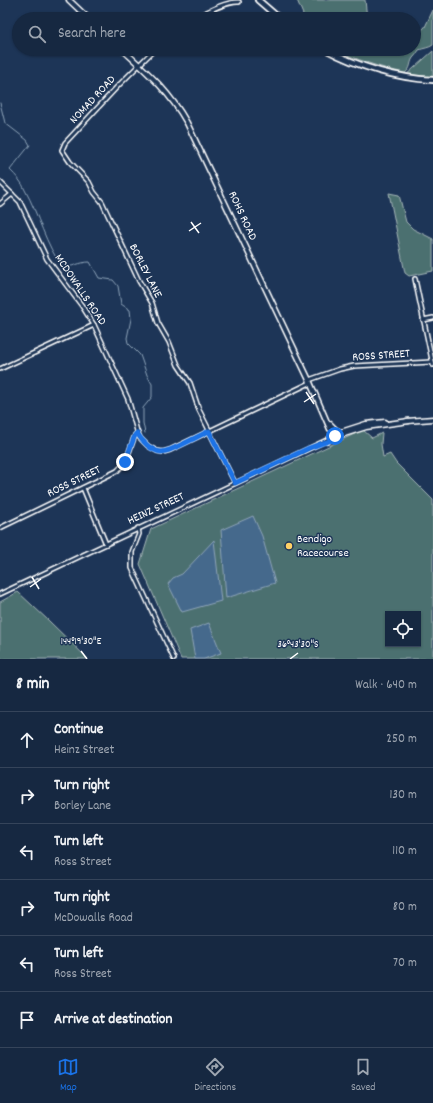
<!DOCTYPE html>
<meta charset="utf-8">
<style>
:root{--surface:#162841;--page:#23344c;--text:#f1f3f6;--muted:#9ea6b1;--line:#35445a;--accent:#1a73e8}
body{margin:0;font-family:Dekko,sans-serif;background:var(--page);color:var(--text)}
.controls{position:absolute;right:12px;bottom:12px;display:grid;overflow:hidden;border-radius:0px;box-shadow:0 1px 3px #0004}
.controls button{width:36px;height:36px;display:grid;place-items:center;padding:0;border:0;border-bottom:1px solid var(--line);background:var(--surface);color:var(--text);font:20px sans-serif}
.stop{position:absolute;width:12px;height:12px;margin:-9px;border:3px solid #1a73e8;border-radius:50%;background:#fff}
.stop.end{background:#1a73e8;border-color:#fff;box-shadow:0 1px 4px #0008}
.list{margin:0;padding:0;list-style:none}
h2{display:flex;justify-content:space-between;align-items:center;height:52px;margin:0;padding:0 16px;font-size:17px}
h2 small{font-size:13px;font-weight:400;color:var(--muted)}
.list li{display:grid;grid-template-columns:26px 1fr auto;gap:12px;align-items:center;box-sizing:border-box;height:56px;padding:0 16px;border-top:1px solid var(--line)}
.list b{display:block;font-size:15px;white-space:nowrap}
.list p{margin:0;font-size:13px;white-space:nowrap;color:var(--muted)}
.list em{font-size:13px;font-style:normal;color:var(--muted)}
.icon{flex:none;width:22px;height:22px;fill:none;stroke:currentColor;stroke-width:2;stroke-linecap:round;stroke-linejoin:round}
.map{position:relative;flex:none;width:433px;height:659px;overflow:hidden}
.search{position:absolute;background:var(--surface);box-shadow:0 1px 3px #0004;left:12px;right:12px;top:12px;height:44px;display:flex;align-items:center;gap:10px;box-sizing:border-box;padding:0 14px;border-radius:22px;color:var(--muted);font-size:15px}
.sheet{height:388px;background:var(--surface)}
nav{display:flex;justify-content:space-around;align-items:center;box-sizing:border-box;height:56px;border-top:1px solid var(--line);background:var(--surface);font-size:11px;color:var(--muted)}
nav a{display:grid;justify-items:center;gap:2px}
nav .on{color:var(--accent)}
.map>svg:first-child{display:block}
</style>
<div class="map">
<svg width="433" height="659" viewBox="0 0 433 659">
<rect width="100%" height="100%" fill="#1d3557"/>
<filter id="ink" filterUnits="userSpaceOnUse"><feTurbulence type="fractalNoise" baseFrequency=".025" numOctaves="2"/><feDisplacementMap in="SourceGraphic" scale="8" xChannelSelector="R" yChannelSelector="G"/><feConvolveMatrix kernelMatrix="1 2 1 2 8 2 1 2 1" color-interpolation-filters="sRGB"/></filter>
<g filter="url(#ink)">
<g fill="#4c6f70" stroke="#a6b7b8" fill-rule="evenodd">
<path d="M297,0H365L367,19H305Z"/>
<path d="M433,10V45C429,48 424,48 419,50C417,53 416,55 413,58C409,64 412,68 405,73C380,68 356,59 333,49H414V37L425,27Z"/>
<path d="M433,51V81L405,76Z"/>
<path d="M389,193L399,195L406,222L413,229L433,239V271L409,276L405,273Z"/>
<path d="M363,430L372,438L382,433L381,444L383,457L390,454L396,463L433,500V659H181L140,564L151,529ZM388,614H418V644H388Z"/>
<path d="M18,592L49,621L88,659H0V602Z"/>
</g>
<g fill="#44698c" stroke="#8fa5ba">
<path d="M253,516L262,536L275,583L226,598L221,530Z"/>
<path d="M214,540L221,601L182,612L168,584L173,578L182,574Z"/>
<path d="M209,623L221,653L204,659H195L190,630Z"/>
</g>
<g fill="none" stroke-linecap="round" stroke-linejoin="round">
<path stroke="#8fa5ba" stroke-width="1" d="M0,103L5,123L27,140L30,145L10,170C16,176 22,182 25,190C39,215 45,244 63,268C72,267 80,262 90,262L99,278L113,280L118,286L121,304L130,310L131,319L127,338L128,343L140,355L147,375L152,384V397L143,408V423L145,433"/>
<defs>
<g id="minor">
<path d="M193,19C205,13 226,1 239,2"/>
<path d="M155,49L117,87L65,143L62,150L70,162L89,182L94,192L102,202L139,281L152,303L158,323L169,342L178,365L190,383L199,410L209,430"/>
<path d="M0,182L20,202L47,259L82,306L94,325L128,399L137,431L140,438L148,446L157,451L163,452L170,450L310,383"/>
<path d="M0,204L12,194"/>
<path d="M415,279L433,365"/>
<path d="M423,320L433,318"/>
<path d="M0,369L94,325"/>
<path d="M309,380L340,369L354,366L432,362"/>
<path d="M209,431L235,483"/>
<path d="M327,442L333,438L337,433"/>
<path d="M83,488L106,544"/>
<path d="M0,528L117,471L123,465L127,458L135,435L137,433"/>
<path d="M138,528L139,534L132,552V568L174,659"/>
<path d="M0,594L325,441L330,438L335,430"/>
</g>
<g id="tertiary">
<path d="M69,0L89,19"/>
<path d="M122,49C148,73 169,91 187,123L309,380L330,429L337,434L341,435L366,427L409,421"/>
<path d="M407,421L433,419"/>
<path d="M330,424L336,430L341,432L366,424L385,422"/>
</g>
<g id="secondary">
<path d="M258,0L280,19"/>
<path d="M325,49C359,67 395,78 433,80"/>
</g>
</defs>
<use href="#minor" stroke="#fff" stroke-width="6"/>
<use href="#tertiary" stroke="#fff" stroke-width="7"/>
<use href="#secondary" stroke="#fff" stroke-width="8"/>
<use href="#minor" stroke="#1d3557" stroke-width="3"/>
<use href="#tertiary" stroke="#1d3557" stroke-width="4"/>
<use href="#secondary" stroke="#1d3557" stroke-width="4.5"/>
</g>
</g>
<g fill="none" stroke-linecap="round" stroke-linejoin="round" filter="url(#ink)">
<path stroke="#1a73e8" stroke-width="5" d="M125,462L135,435L137,433C142,441 151,451 161,452C171,452 198,436 209,431L235,483L309,448L329,441L335,436"/>
</g>
<path fill="none" stroke="#fff" stroke-width="1.5" d="M191,222L199,233M189,231L201,223M306,392L314,404M304,402L316,394M32,577L39,589M30,587L41,579M81,651L87,659M290,659L298,653"/>
<circle fill="#ffd166" stroke="#1d3557" stroke-width="1.5" cx="289" cy="546" r="4"/>
<g text-anchor="middle" dominant-baseline="central" stroke-width="3" stroke-linejoin="round" paint-order="stroke">
<g font-size="12" fill="#fff" stroke="#1d3557">
<text transform="translate(93 100) rotate(-47)">NOMAD ROAD</text>
<text transform="translate(242 216) rotate(65)">ROHS ROAD</text>
<text transform="translate(145 271) rotate(63)">BORLEY LANE</text>
<text transform="translate(80 290) rotate(56)">MCDOWALLS ROAD</text>
<text transform="translate(381 356) rotate(-4)">ROSS STREET</text>
<text transform="translate(74 482) rotate(-26)">ROSS STREET</text>
<text transform="translate(156 509) rotate(-25)">HEINZ STREET</text>
</g>
<g font-size="12" fill="#fff" stroke="#1d3557" text-anchor="start">
<text x="297" y="539">Bendigo<tspan x="297" dy="14">Racecourse</tspan></text>
</g>
</g>
<g font-size="10" text-anchor="middle" fill="#fff" stroke="#1d3557" stroke-width="3" stroke-linejoin="round" paint-order="stroke">
<text x="81" y="644">144°19'30"E</text>
<text x="298" y="647">36°43'30"S</text>
</g>
</svg>
<div class="controls">
<button><svg class="icon" aria-label="locate" viewBox="0 0 24 24"><circle cx="12" cy="12" r="6"/><path d="M12 2v4M12 18v4M2 12h4M18 12h4"/></svg></button>
</div>
<div class="stop" style="left:335px;top:436px"></div>
<div class="stop end" style="left:125px;top:462px"></div>
<div class="search"><svg class="icon" aria-label="search" viewBox="0 0 24 24"><circle cx="10" cy="10" r="6"/><path d="M15 15l6 6"/></svg>Search here</div>
</div>
<section class="sheet">
<h2>8 min<small>Walk · 640 m</small></h2>
<ul class="list">
<li><svg class="icon" aria-label="ahead" viewBox="0 0 24 24"><path d="M12 20V5M6 11l6-6 6 6"/></svg><div><b>Continue</b><p>Heinz Street</p></div><em>250 m</em></li>
<li><svg class="icon" aria-label="right" viewBox="0 0 24 24"><path d="M7 20v-9h11M14 6l5 5-5 5"/></svg><div><b>Turn right</b><p>Borley Lane</p></div><em>130 m</em></li>
<li><svg class="icon" aria-label="left" viewBox="0 0 24 24"><path d="M17 20v-9H6M10 6l-5 5 5 5"/></svg><div><b>Turn left</b><p>Ross Street</p></div><em>110 m</em></li>
<li><svg class="icon" aria-label="right" viewBox="0 0 24 24"><path d="M7 20v-9h11M14 6l5 5-5 5"/></svg><div><b>Turn right</b><p>McDowalls Road</p></div><em>80 m</em></li>
<li><svg class="icon" aria-label="left" viewBox="0 0 24 24"><path d="M17 20v-9H6M10 6l-5 5 5 5"/></svg><div><b>Turn left</b><p>Ross Street</p></div><em>70 m</em></li>
<li><svg class="icon" aria-label="arrive" viewBox="0 0 24 24"><path d="M6 21V4h12l-3 4 3 4H6"/></svg><div><b>Arrive at destination</b></div></li>
</ul>
</section>
<nav>
<a class="on"><svg class="icon" aria-label="map" viewBox="0 0 24 24"><path d="M3 6l6-2 6 2 6-2v14l-6 2-6-2-6 2zM9 4v14M15 6v14"/></svg>Map</a>
<a><svg class="icon" aria-label="directions" viewBox="0 0 24 24"><path d="M12 3l9 9-9 9-9-9zM9 14v-3h6M13 9l2 2-2 2"/></svg>Directions</a>
<a><svg class="icon" aria-label="saved" viewBox="0 0 24 24"><path d="M7 4h10v16l-5-4-5 4z"/></svg>Saved</a>
</nav>
